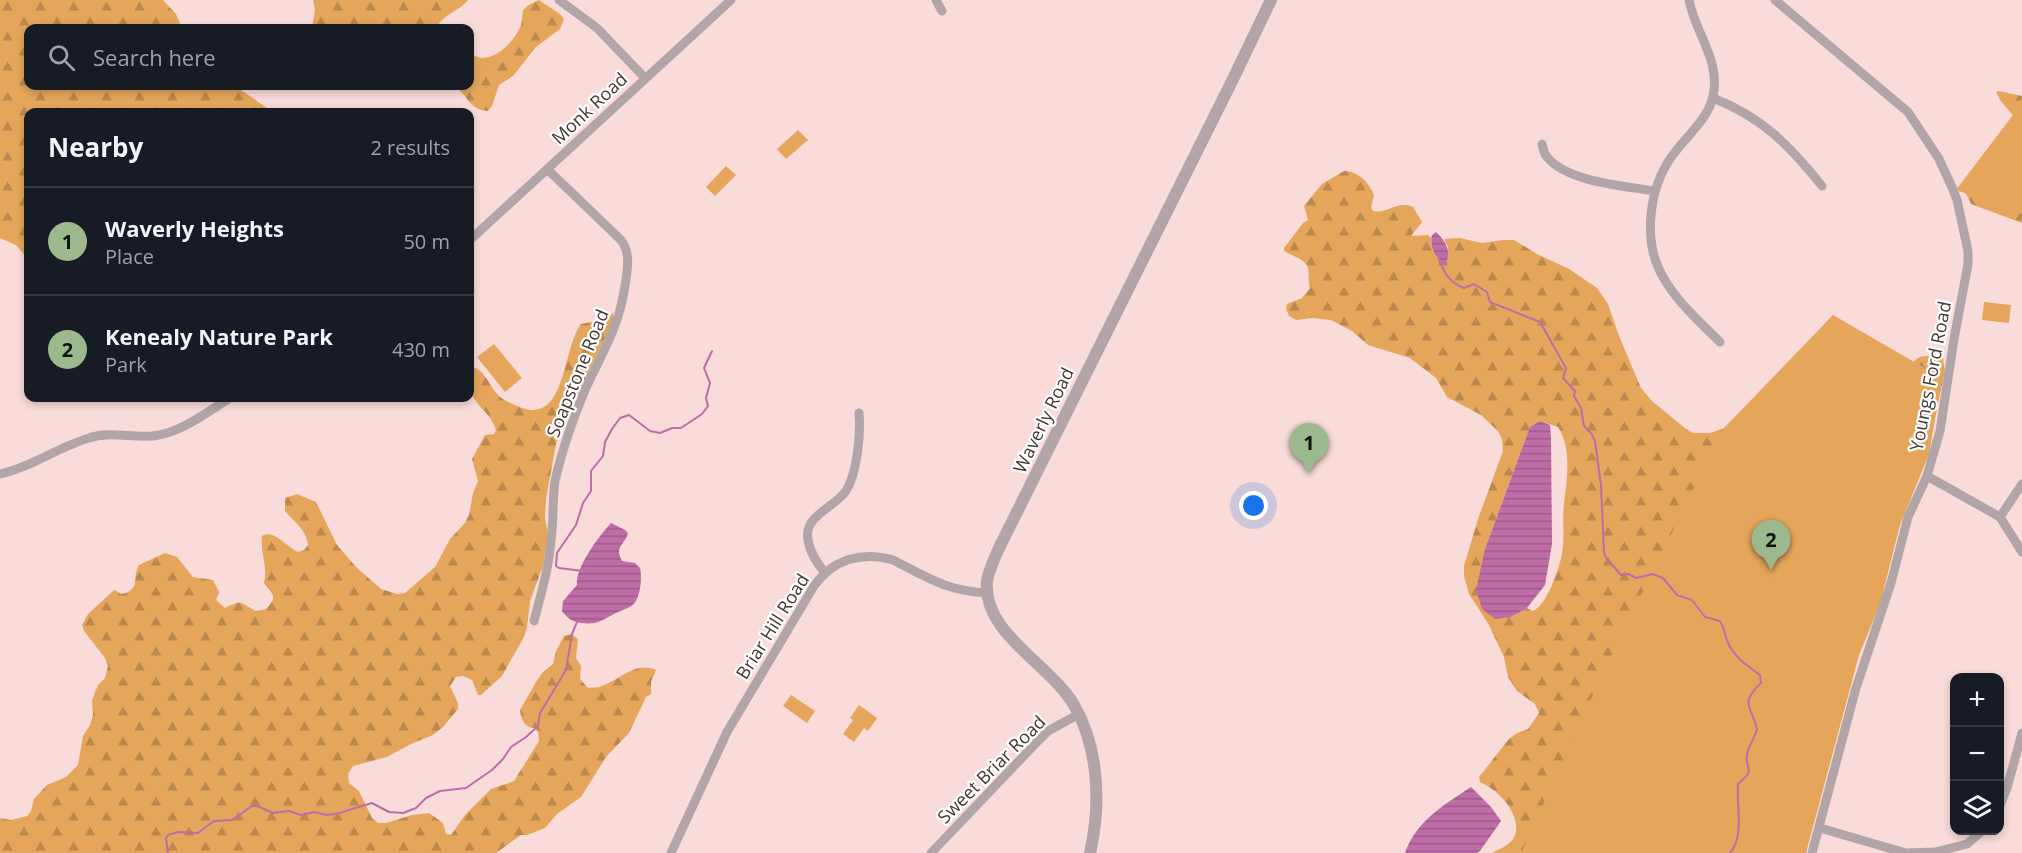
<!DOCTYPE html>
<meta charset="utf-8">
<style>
:root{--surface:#171b24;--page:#242831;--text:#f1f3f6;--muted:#9ea1a6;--line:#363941;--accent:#9cb98d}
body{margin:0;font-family:"Open Sans",sans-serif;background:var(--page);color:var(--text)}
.controls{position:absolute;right:18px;bottom:18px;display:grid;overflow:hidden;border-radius:12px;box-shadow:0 3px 9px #0003}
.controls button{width:54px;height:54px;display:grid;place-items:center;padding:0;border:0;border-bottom:2px solid var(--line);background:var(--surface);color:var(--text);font:30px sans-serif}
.you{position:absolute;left:1254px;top:506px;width:21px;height:21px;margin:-15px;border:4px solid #fff;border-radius:50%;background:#1a73e8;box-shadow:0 0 0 9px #1a73e833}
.badge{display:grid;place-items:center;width:39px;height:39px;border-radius:50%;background:var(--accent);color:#111;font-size:20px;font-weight:700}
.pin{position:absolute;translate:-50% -50px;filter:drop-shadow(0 2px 3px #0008)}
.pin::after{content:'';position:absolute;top:32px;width:21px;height:18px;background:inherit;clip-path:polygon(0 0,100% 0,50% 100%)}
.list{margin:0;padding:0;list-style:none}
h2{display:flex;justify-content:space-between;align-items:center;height:78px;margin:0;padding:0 24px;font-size:26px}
h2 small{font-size:20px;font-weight:400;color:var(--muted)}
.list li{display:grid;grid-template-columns:39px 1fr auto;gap:18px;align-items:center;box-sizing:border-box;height:108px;padding:0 24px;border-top:2px solid var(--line)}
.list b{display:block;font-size:22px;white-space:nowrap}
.list p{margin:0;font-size:20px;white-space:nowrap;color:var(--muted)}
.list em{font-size:20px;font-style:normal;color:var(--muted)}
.icon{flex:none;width:33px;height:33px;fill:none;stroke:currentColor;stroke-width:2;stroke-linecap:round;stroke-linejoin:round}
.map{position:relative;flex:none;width:2022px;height:853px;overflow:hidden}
.search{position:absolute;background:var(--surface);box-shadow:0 3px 9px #0003;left:24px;top:24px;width:450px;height:66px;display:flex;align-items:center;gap:15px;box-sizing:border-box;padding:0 21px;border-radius:12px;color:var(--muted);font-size:22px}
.panel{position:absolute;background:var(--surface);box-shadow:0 3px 9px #0003;left:24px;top:108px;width:450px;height:294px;border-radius:12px}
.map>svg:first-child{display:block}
</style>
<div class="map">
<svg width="2022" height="853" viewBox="0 0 2022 853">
<defs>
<pattern id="forest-firs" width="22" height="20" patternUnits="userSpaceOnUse" patternTransform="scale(1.5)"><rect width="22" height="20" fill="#e5a65c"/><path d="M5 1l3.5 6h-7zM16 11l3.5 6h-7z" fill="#bb884d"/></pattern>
<pattern id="water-rules" width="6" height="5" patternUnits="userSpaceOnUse" patternTransform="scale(1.5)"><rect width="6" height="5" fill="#be6da7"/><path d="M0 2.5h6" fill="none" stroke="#9c5a89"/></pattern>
</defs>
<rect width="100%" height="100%" fill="#f9dbd9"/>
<g fill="url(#forest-firs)" fill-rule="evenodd">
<path d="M0,0H163L176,14L182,28H28V86H235L273,112H28V259L16,245L0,238Z"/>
<path d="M313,0H468C460,11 441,15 437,28H312L315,10Z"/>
<path d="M539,0L560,14L564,19L560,29L536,47L513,76L499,85L492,106L488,111C467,109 469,95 454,86H470V52C473,55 478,58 482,58C499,58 515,40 521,25C522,21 522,15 523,11C526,5 533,3 539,0Z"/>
<path d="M1999,91L2022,96V155L2015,118L2000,100L1996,92Z"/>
<path d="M1344,171C1358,171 1369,182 1374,195L1371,207L1373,211C1389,214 1396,200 1413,207L1422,222L1411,236L1428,235L1431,238V244L1446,262L1448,247L1444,239L1460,238L1482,243L1504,240H1514L1537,254L1569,269L1597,288L1608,304L1619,336L1641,388L1652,401L1686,429L1693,433H1710L1909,369C1919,352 1925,356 1943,358L1945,371L1928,451L1903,511L1791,853H1492C1499,849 1508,846 1513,839C1522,826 1511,806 1500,796C1495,790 1487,786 1480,782L1479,777L1509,739L1517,733L1528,729L1539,713L1535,704L1517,691L1508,677L1504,657L1489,625L1469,594L1464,576V566L1478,519L1503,451L1502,439L1498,431L1481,415L1447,397L1436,378L1410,358L1368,345L1352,331L1331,320L1312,318L1296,320L1289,316L1286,309L1287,304L1302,298L1310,288C1308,281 1309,274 1308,268C1306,259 1291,256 1284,251V248L1303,223L1308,220L1304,206L1322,184ZM1540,421L1558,427C1572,449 1567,479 1564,503C1562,520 1565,538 1562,554C1559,569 1547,605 1533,611L1527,608L1511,617L1485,549L1530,427Z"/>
<path d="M2022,182V223L1971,204L1965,191Z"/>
<path d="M613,313V321L560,431L556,444L546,499L545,518L548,533L543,566L530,601L527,628L524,637L502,676L481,695H478L472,680L463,676L456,677L450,686L458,703V709L443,727L433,735L411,744L387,757L353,766L348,774L349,783L359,791L372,818L378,823H386L412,815L429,813L443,823L446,834L451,835L465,815L491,789L514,781L539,741L538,732L535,728C525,728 521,720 520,710L536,682L543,672L553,664L556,651L564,636L572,634L578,639L576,658L581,666L580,679L588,688C592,687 598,688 602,686C620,680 635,661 656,670L651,682V694L646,697L629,733L606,757L581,797L557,814L545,828L527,835H521L496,853H0V818L11,820L27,816L31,811L34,799L47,785L66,777L78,765L83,736L90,725L93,715L92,700L98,685L105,678L108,666L105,658L84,631L82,625L88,614L113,591L115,590L121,594C142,590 131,578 139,565L165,553L177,557L193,577L213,580L219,592L216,600L225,608C243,599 239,603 256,611L266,609C279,595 272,595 264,583C268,564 260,554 262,536C274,529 285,546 298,552L304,550L308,545C306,529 294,522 285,511V498L297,494L316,502L337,545L356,567L381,589L397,594L405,593L435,567L450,539L465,523L469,515L473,493L478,481L472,459L485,435L494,434L496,430C491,413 475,406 470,390C467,384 470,372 470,366C486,370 487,383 498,395C502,400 524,410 531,410C566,412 564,346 581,324L601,320Z"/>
</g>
<g fill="#e5a65c">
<path d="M2022,103V214L1956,190Z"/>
<path d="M798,130L808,140L786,159L777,149Z"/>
<path d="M726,166L736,175L715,196L706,187Z"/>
<path d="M1984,302L2011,305L2009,323L1982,320Z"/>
<path d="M1833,315L1942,378L1929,454L1900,525L1880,604L1859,655L1806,853H1521L1604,671L1723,429Z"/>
<path d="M494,344L522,378L505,392L477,357Z"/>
<path d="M791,695L815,711L807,723L783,706Z"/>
<path d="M859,705L877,718L868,731L864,728L854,742L843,734L853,720L850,718Z"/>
</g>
<g fill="url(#water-rules)">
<path d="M1436,232C1446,241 1452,252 1445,265C1436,258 1429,247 1432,235Z"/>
<path d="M1540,421L1550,425L1551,438L1552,544L1545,585L1527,608L1511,617L1495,619L1482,609L1476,590L1485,549L1530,427Z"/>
<path d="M611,523L625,530L628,533C625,545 614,546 622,561L635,563L640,568C642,577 641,591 636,601C633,607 622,610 616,613C601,620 599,625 581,623C573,622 568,619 562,611L563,601L577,585C575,568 599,536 611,523Z"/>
<path d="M1471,787L1491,807L1501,821L1480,851L1477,853H1405C1416,821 1444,805 1471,787Z"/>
</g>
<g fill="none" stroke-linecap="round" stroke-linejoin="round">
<g stroke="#be6da7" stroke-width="2">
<path d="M1439,259C1444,273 1450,283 1464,288L1474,284L1487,292L1490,302L1540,322L1566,368L1563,378L1575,391L1574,396L1581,408L1584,426L1591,433L1595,441L1601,485L1604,552L1606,558L1621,575L1628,574L1636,578L1653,574L1663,578L1677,595L1692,600L1705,617L1720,621C1726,630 1724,635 1728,643C1735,658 1748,666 1760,675L1761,683C1738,704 1753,708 1757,730C1754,738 1749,746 1747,754C1744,771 1758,767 1738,784C1736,805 1745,836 1730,853"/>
<path d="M583,571L559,568L556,566L557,553L576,525L583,503L591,491V471L603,456L605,442L612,429L620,418L629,415L650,431L660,433L672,428H681L702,414L708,406L706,398L710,383L704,368L712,351"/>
<path d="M168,853L166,838L168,835L178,832L198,833L214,821L232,820L252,806H257L273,813L289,811L301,815L314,812L327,815L339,813L372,803L389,812L403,813L416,808L426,798L440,791L466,788L492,770L503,759L511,747L526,737L538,726L540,713L566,670L572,634L577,622"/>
</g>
<g stroke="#b2a5a8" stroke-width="9">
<path d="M559,0L597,28L645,78"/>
<path d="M936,0L942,11"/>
<path d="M1689,0C1695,33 1721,60 1713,96C1708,120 1686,136 1672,156C1649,188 1642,241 1663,277C1677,302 1700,322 1720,342"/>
<path d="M1775,0L1908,112L1939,159L1951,185L1957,200L1968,251V264L1954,339L1940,431L1927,476L1908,517L1891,583L1856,688L1812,853"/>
<path d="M1713,98C1762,117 1789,145 1822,186"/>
<path d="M1542,144C1543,148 1544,154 1547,157C1567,182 1625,186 1655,191"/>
<path d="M470,240L731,0"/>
<path d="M0,474C32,467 58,447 89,438C110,431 131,438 153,436C181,433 207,412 230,398"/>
<path d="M1927,476L2000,517L2022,552"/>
<path d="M2000,517L2022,484"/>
<path d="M825,573C817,563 810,553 808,540C803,516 834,508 846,491C857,473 861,434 859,413"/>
<path d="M534,621C541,594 549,568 551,540C554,521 552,501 555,481C562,450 573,419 585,390C604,348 620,327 626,279C628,265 630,252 621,240L547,169"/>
<path d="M2000,805L2007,788L2022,733"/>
<path d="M1820,828L1906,853L1935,852L1967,844L1983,830"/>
<path d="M671,853L727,732L814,586C833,559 862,551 893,560C928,578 947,591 988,593"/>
<path d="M931,853L1038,741L1048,731L1079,714"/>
</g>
<path stroke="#b2a5a8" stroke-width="12" d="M1090,853C1101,805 1099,748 1074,705C1050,664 982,633 987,581C989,569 995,557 1000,546L1233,79L1271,0"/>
</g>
<g text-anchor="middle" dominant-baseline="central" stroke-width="4.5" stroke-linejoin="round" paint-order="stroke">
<g font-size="18" fill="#423635" stroke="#fff">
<text transform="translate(589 108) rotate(-43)">Monk Road</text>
<text transform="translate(577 373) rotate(-68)">Soapstone Road</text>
<text transform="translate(1930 376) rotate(-79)">Youngs Ford Road</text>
<text transform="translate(1043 420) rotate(-64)">Waverly Road</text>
<text transform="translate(772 626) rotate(-58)">Briar Hill Road</text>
<text transform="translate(991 769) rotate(-45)">Sweet Briar Road</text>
</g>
</g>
</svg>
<div class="controls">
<button>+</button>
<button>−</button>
<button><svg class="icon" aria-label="layers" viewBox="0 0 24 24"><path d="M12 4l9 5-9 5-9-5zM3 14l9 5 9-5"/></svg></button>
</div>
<div class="you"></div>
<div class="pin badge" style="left:1309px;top:473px">1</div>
<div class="pin badge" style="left:1771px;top:570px">2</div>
<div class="search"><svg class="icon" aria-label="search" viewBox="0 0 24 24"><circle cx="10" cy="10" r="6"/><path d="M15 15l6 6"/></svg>Search here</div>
<section class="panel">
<h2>Nearby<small>2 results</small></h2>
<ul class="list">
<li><span class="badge">1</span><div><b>Waverly Heights</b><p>Place</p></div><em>50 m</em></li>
<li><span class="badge">2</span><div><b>Kenealy Nature Park</b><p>Park</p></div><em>430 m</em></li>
</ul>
</section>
</div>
